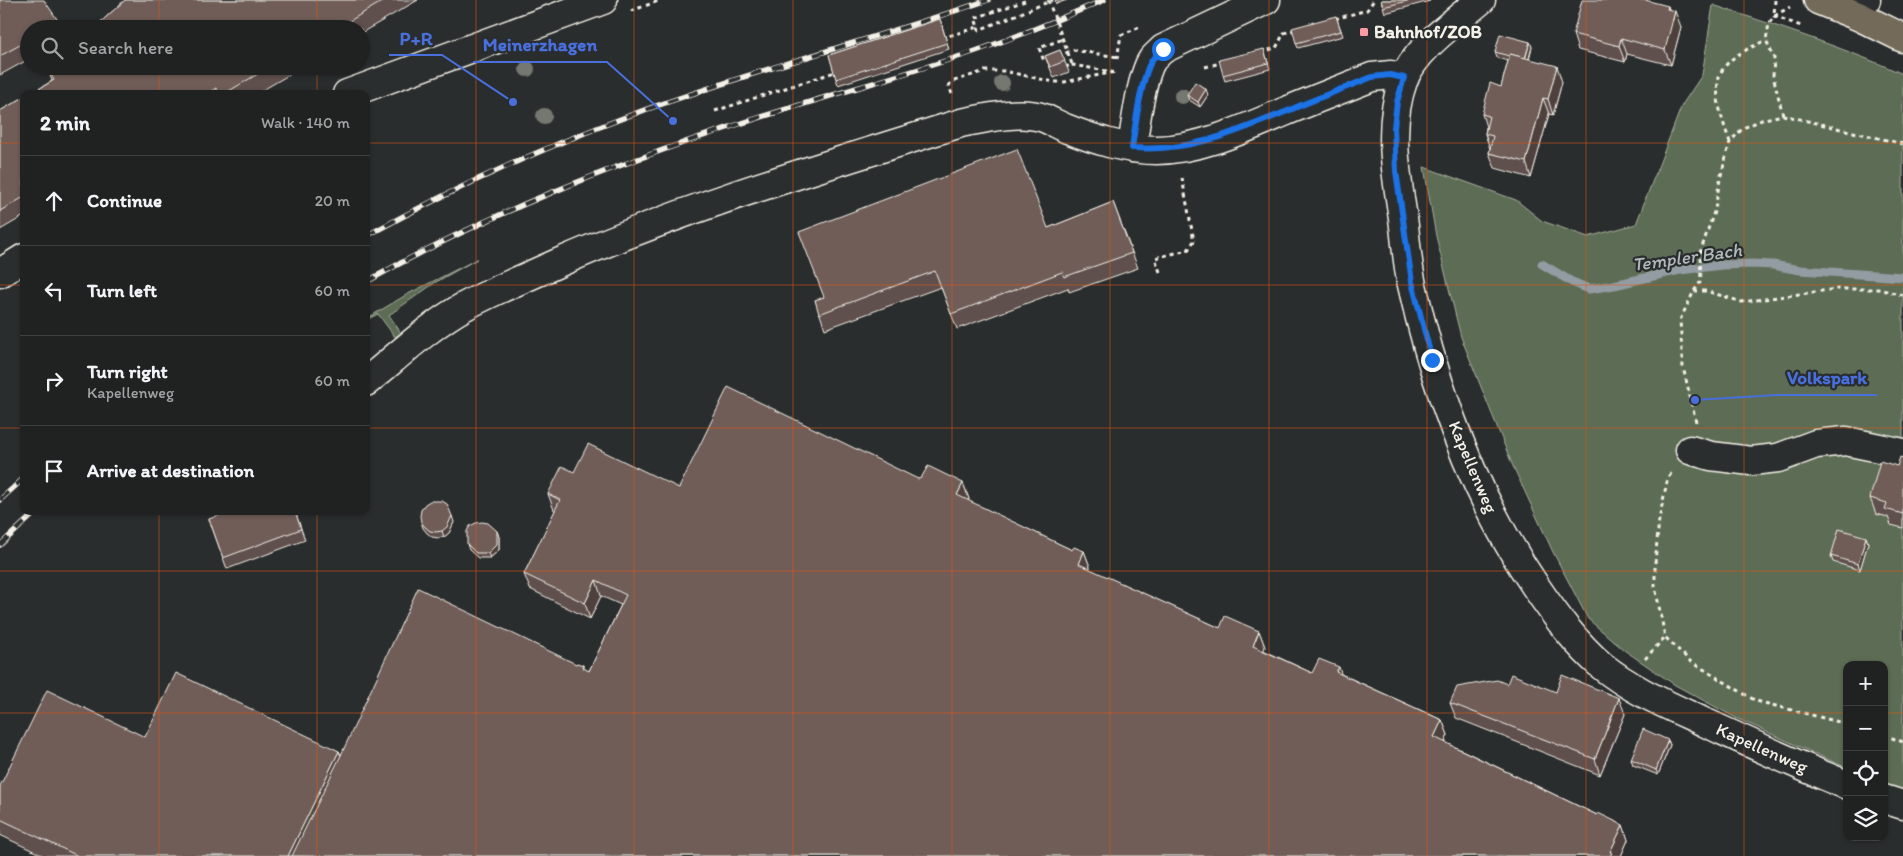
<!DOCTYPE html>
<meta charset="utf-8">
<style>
:root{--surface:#202222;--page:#282a2a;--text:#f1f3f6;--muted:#a2a4a5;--line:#3d3f40}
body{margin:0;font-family:Itim,sans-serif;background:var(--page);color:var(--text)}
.controls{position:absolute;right:15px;bottom:15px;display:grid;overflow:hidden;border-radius:10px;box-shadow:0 1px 4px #0004}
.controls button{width:45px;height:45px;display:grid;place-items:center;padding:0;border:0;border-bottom:1px solid var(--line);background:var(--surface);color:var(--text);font:25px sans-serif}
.stop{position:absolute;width:15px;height:15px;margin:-11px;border:4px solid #1a73e8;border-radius:50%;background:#fff}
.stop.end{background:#1a73e8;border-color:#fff;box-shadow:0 1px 5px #0008}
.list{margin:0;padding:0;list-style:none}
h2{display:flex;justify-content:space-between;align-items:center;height:65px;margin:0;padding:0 20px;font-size:21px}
h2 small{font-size:16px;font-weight:400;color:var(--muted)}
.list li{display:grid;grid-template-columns:32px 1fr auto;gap:15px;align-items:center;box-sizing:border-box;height:90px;padding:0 20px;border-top:1px solid var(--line)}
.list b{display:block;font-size:19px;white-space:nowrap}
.list p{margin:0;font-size:16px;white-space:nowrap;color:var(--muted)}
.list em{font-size:16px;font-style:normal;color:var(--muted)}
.icon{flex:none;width:28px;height:28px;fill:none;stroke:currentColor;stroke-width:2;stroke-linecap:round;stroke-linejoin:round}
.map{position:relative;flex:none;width:1903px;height:856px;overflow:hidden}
.search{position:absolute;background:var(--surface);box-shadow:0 1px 4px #0004;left:20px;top:20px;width:350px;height:55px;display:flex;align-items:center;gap:12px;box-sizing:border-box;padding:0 18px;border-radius:28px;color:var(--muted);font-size:19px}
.panel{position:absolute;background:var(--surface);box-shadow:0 1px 4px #0004;left:20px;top:90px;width:350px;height:425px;border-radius:10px}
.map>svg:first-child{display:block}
</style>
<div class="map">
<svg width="1903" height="856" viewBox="0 0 1903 856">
<rect width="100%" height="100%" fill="#2a2d2e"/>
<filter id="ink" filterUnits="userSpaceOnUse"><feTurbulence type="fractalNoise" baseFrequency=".02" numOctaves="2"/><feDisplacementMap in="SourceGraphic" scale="10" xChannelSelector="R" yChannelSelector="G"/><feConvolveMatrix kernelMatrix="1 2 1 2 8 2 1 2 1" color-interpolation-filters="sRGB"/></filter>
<g filter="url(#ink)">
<g fill="#5d6c54" stroke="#a8ae9e">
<path d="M1713,5C1777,26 1842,47 1903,74V791L1884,783V665H1847V768L1736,718L1675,685L1624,650L1588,619L1553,552L1512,464L1461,337L1436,236L1424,167L1516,200L1542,221L1588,237L1636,224L1682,105L1702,75Z"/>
<path d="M477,259L436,282L389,315L401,333L395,337L378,314L366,320V319L406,295Z"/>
</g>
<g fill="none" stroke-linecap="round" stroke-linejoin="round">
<path stroke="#929ca2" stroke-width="9" d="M1542,264L1572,282L1589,289L1614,285L1680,270L1722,265L1752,264L1773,265L1800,270L1903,277"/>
<defs>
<g id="minor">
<path d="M1481,0C1455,22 1415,49 1403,81C1387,125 1396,173 1403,218C1406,240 1407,263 1412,285C1436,391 1474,497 1536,587C1555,615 1576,644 1602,666C1633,691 1670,706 1706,723C1752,744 1799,766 1847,785"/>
<path d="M1858,16L1866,0"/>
<path d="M347,94L603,0"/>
<path d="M1132,148C1135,127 1141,77 1152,60C1155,56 1160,52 1163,49L1266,0"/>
<path d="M0,273L24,258"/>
<path d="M366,382C398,356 429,326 465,306C495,290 527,277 558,263C688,206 825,166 961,123C986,118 1019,110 1044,118C1051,121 1058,125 1065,128C1093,139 1125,150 1157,150C1201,149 1244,129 1284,112C1313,100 1342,89 1372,77L1391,75L1404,78"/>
<path d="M1690,450L1711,456L1751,461L1778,458L1816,444L1846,441L1903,453"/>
<path d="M1884,799L1903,805"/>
</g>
<path id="major" d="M1818,0L1858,16L1903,38"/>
</defs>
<use href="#minor" stroke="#f4f1e8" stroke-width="31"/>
<use href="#major" stroke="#f4f1e8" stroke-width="31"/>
<g stroke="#f4f1e8" stroke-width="3" stroke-dasharray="4 4" stroke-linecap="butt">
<path d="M1775,0L1774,16L1801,26"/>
<path d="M631,11L661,0"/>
<path d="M1335,19L1367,10L1374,0"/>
<path d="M978,27L979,30L1053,0"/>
<path d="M942,38L978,27L975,18L1028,0"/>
<path d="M1261,52L1276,48L1284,33L1295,30"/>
<path d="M1058,56L1073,50L1118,57"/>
<path d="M1050,59L1044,61L1039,48L1063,39"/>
<path d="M1117,59L1121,35L1142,26"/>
<path d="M1205,67L1224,62"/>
<path d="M1064,68L1073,65L1112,72"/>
<path d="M952,94L949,86L951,82L985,71H1004L1054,82H1064L1115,72"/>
<path d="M715,111L838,71"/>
<path d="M1783,115L1773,76L1774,58L1766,40L1769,24L1774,16L1790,7"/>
<path d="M1730,142C1723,123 1710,87 1723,69C1732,55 1752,47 1766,40"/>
<path d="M1160,272L1155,258L1188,250L1194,241L1182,178"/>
<path d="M1694,291H1706L1742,302L1836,289H1878L1903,295"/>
<path d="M1696,422L1683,367L1680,320L1694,291L1701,281L1700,253L1715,209L1720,179L1730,142L1743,128L1764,119L1783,115L1903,144"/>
<path d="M1671,473L1667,482L1659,519L1655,563V586L1665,637L1690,661L1756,701L1847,724"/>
<path d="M1645,659L1665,637"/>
<path d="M1884,735L1903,742"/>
</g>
<use href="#minor" stroke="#2a2d2e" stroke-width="28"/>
<use href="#major" stroke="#736b5a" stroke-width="28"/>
<defs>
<g id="rail">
<path d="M366,236C452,189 540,149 631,115C749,72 870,40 988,0"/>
<path d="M366,282C485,215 611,166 739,124C814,100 889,79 964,55C1012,39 1058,20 1104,0"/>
<path d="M0,500L24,478"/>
<path d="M0,545L37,511"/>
</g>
</defs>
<use href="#rail" stroke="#f4f1e8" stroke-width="5.5"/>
<use href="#rail" stroke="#2a2d2e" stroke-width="4" stroke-dasharray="11" stroke-linecap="butt"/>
<path stroke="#f4f1e8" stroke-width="3" stroke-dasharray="4 4" stroke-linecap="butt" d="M1048,0L1072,64L1064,68"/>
</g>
<g fill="#74786f">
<circle cx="527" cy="69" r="8"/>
<circle cx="1002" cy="83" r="8"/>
<circle cx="1182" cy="96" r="8"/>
<circle cx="544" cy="116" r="8"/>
</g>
<g fill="#5f504d" stroke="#f4f1e8">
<path d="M0,0L59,22L62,29H29V59L0,75Z"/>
<path d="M125,0H418L361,33V29H93Z"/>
<path d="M1055,0H1067L1056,4Z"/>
<path d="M1381,0H1430V1L1385,13Z"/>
<path d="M1668,6L1669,10L1681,27L1671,65L1627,54L1625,62L1578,50L1573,34Z"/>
<path d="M1336,16L1343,36L1298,48L1296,43Z"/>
<path d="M940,19L949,49L838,85L829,55Z"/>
<path d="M1530,42L1532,47L1529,59L1562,82L1553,115L1549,114L1531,178L1495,168L1489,153L1490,149L1485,134L1486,127L1482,114L1501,87L1508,61L1497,58L1495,52Z"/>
<path d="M1264,49L1270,69L1225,81L1223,75Z"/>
<path d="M1060,50L1069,72L1054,78L1045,56Z"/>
<path d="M52,66H304L256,94H30L52,81L48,70Z"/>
<path d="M1187,95H1208L1200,107L1189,100Z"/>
<path d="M24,97V216L0,230V111Z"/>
<path d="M1113,202L1138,268L1069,292L1068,288L957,329L941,287L825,329L815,300L1048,228Z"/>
<path d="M1903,458V528L1891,525L1888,517L1876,514L1870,498L1897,466Z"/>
<path d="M574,472L679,488L918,479L963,483L969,499L968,501L1072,550L1084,551L1090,567L1089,569L1220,628L1259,631L1265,647L1263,650L1312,673L1341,674L1442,720L1448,735L1445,742L1597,815L1623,825L1628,840L1621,856H44L0,835V786L145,737L339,751L341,755L576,664L583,665L584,669L589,671L621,605L601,596L590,619L530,589L524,574L555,511L554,510L548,494Z"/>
<path d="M295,511L305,540L227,569L209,519Z"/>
<path d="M421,522H454L449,533L444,537L438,538L432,537L427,533L423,528Z"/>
<path d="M497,531L499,537V550L490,558H478L469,550L467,544Z"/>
<path d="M1866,537L1868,543L1860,570L1833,562L1831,556Z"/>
<path d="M1507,684L1556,692L1625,714L1600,775L1456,718L1450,703Z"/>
<path d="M1668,740L1670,745L1658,775L1633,765L1631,759Z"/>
</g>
<g fill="#4e413e" stroke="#f4f1e8">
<path d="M1668,6L1673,20L1675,11L1681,27L1671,65L1665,50Z"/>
<path d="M1621,38L1627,54L1625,62L1619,46Z"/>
<path d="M1530,42L1532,47L1527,65L1525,60Z"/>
<path d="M1557,66L1562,82L1553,115L1548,99Z"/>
<path d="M1206,89L1208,95L1200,107L1198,102Z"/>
<path d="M1543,98L1549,114L1531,178L1526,162Z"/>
<path d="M963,483L969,499L963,511L957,495Z"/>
<path d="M452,516L454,522L449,533L444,537L442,531Z"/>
<path d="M497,531L499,537V550L490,558L488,553Z"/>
<path d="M1866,537L1868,543L1860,570L1858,564Z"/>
<path d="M1084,551L1090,567L1085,580L1079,564Z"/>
<path d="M596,580L601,596L590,619L585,603Z"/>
<path d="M1259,631L1265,647L1259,661L1253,646Z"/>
<path d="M1339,667L1344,683L1336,672Z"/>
<path d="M1619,698L1625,714L1600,775L1595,759Z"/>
<path d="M1442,720L1448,735L1440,753L1434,737Z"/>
<path d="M1668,740L1670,745L1658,775L1656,770Z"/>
<path d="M339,751L346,771L305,856H288Z"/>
<path d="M1623,825L1628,840L1621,856H1610V852Z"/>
</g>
<g fill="#6f5d59" stroke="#f4f1e8">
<path d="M0,0H44L59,22L48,29H29V40L0,56Z"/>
<path d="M125,0H385L336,29H93Z"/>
<path d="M1381,0H1411L1383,7Z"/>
<path d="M1582,0H1645L1668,6L1667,9L1675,11L1665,50L1621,38L1619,46L1573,34Z"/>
<path d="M1336,16L1341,31L1296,43L1292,28Z"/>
<path d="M940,19L947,43L836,79L829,55Z"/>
<path d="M1500,34L1530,42L1525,58L1510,54L1509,56L1495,52Z"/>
<path d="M1264,49L1268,63L1223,75L1219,60Z"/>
<path d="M1060,50L1065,61L1050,67L1045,56Z"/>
<path d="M1510,54L1557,66L1548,99L1543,98L1526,162L1489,153L1493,136L1485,134L1489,116L1482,114L1490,83L1501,87Z"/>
<path d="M52,66H271L224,94H219L216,88L206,94H30L54,80L48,70Z"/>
<path d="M1195,82L1206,89L1198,102L1187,95Z"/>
<path d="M24,97V197L0,211V111Z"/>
<path d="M1017,149L1048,228L1113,202L1132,253L1064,277L1062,272L951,314L935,271L819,314L815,300L824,297L799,232Z"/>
<path d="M728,387L918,479L921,478L928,466L963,483L957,495L1072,550L1074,547L1084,551L1079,564L1220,628L1225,616L1259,631L1253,646L1312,673L1319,659L1339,667L1336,672L1442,720L1434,737L1597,815L1598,813L1623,825L1610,852L1612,853L1610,856H292L341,755L418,588L576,664L577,663L583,665L582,667L589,671L626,595L596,580L585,603L524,574L560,500L548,494L562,466L574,472L588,444L679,488Z"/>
<path d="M1900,457L1903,458V514L1885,509L1887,503L1870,498L1880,461L1897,466Z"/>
<path d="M430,501H442L447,504L452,516L447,527L442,531L436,532L430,531L425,527L421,522L420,516L421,510L425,504Z"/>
<path d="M230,511H295L301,529L223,558L209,519Z"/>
<path d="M482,522L488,523L497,531V544L488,553H476L467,544V531L470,526L476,523Z"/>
<path d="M1839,529L1866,537L1858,564L1831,556Z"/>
<path d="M176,673L339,751L288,856H78L0,819V786L47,690L145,737Z"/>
<path d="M1511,674L1556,692L1562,675L1619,698L1595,759L1450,703L1457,687L1497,680L1507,684Z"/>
<path d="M1643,729L1668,740L1656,770L1631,759Z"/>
</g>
</g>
<g fill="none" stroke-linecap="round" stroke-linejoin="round" filter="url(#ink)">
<path stroke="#1a73e8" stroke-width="6" d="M1163,49C1160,52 1155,56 1152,60C1141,77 1135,127 1132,148C1193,152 1235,132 1290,110C1317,98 1345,88 1372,77L1390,75L1404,78L1397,102L1394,128L1396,171L1412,282L1432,360"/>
</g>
<path fill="none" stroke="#e8590c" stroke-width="1" stroke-opacity="0.55" d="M159,0V29M317,0V29M476,0V856M634,0V856M793,0V856M952,0V856M1110,0V856M1269,0V856M1427,0V856M1586,0V856M1744,0V856M159,66V94M317,66V94M0,143H24M366,143H1903M0,285H24M366,285H1903M0,428H24M366,428H1903M159,511V856M317,511V856M0,571H1903M0,713H1847M1884,713H1903"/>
<rect fill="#ff9aa2" stroke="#2a2d2e" stroke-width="2" x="1359" y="27" width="10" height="10" rx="2.5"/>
<g text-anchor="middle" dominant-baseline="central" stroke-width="4.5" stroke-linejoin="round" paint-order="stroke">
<g font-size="18" font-weight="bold" fill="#f4f1e8" stroke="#2a2d2e" text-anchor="start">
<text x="1374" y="32">Bahnhof/ZOB</text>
</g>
<g font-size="18" fill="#f4f1e8" stroke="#2a2d2e">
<text transform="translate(1473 467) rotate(67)">Kapellenweg</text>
<text transform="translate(1762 748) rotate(24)">Kapellenweg</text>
</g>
<g font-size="19" font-style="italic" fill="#b3b9ba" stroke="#2a2d2e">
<text transform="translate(1687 257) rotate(-8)">Templer Bach</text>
</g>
</g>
<path fill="none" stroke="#486fdb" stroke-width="2" d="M513 102L442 55H389M673 121L607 62H473M1695 400L1777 395H1877"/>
<g fill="#486fdb" stroke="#2a2d2e" stroke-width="2">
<circle cx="513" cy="102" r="5"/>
<circle cx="673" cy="121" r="5"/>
<circle cx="1695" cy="400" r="5"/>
</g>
<g font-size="19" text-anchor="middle" font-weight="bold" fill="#486fdb" stroke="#2a2d2e" stroke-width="4.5" stroke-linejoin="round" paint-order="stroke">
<text x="416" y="45">P+R</text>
<text x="540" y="51">Meinerzhagen</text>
<text x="1827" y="384">Volkspark</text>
</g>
</svg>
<div class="controls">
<button>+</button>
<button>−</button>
<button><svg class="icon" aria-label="locate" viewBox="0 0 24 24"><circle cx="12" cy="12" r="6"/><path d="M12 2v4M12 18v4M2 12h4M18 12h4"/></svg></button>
<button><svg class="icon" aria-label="layers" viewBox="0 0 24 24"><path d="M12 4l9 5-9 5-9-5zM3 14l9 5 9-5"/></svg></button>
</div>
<div class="stop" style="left:1163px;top:49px"></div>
<div class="stop end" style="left:1432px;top:360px"></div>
<div class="search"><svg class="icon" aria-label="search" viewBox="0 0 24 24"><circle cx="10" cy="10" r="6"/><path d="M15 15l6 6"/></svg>Search here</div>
<section class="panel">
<h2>2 min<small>Walk · 140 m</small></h2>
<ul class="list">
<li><svg class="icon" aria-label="ahead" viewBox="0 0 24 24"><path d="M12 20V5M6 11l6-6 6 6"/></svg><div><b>Continue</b></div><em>20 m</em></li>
<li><svg class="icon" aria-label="left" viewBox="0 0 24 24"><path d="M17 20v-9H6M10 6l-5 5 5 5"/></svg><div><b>Turn left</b></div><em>60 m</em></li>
<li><svg class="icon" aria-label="right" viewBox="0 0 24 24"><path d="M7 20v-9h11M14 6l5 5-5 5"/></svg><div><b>Turn right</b><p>Kapellenweg</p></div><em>60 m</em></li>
<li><svg class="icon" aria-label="arrive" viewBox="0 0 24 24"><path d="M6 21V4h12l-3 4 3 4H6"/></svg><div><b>Arrive at destination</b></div></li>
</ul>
</section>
</div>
